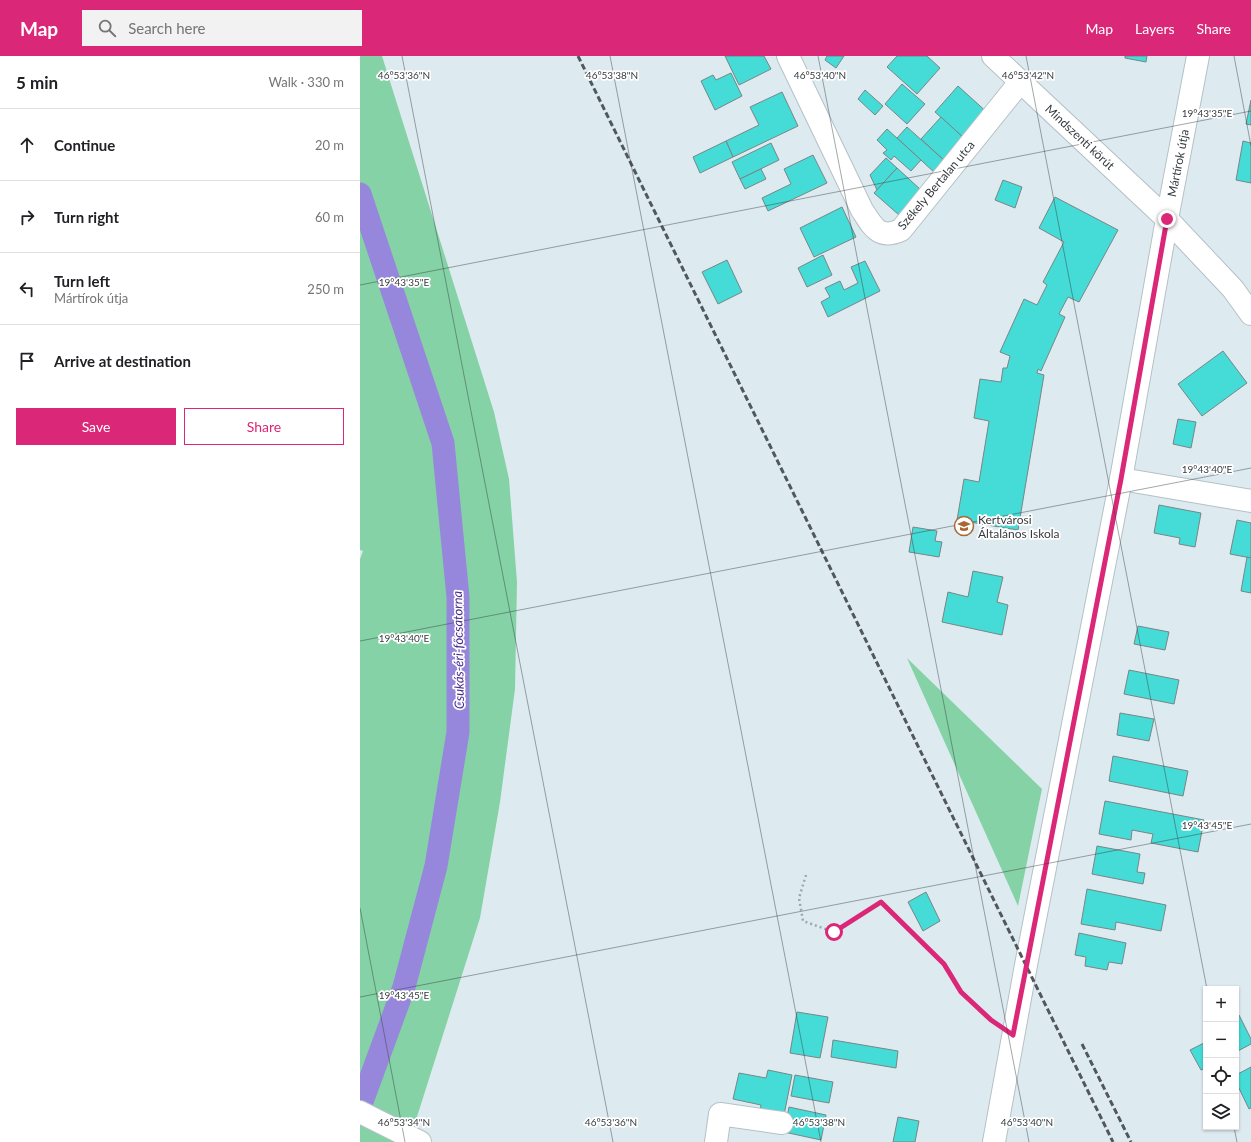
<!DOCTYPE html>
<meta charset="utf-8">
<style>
:root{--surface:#fff;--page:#f2f2f2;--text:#202124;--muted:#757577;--line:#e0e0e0;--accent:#db2777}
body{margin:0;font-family:Lato,sans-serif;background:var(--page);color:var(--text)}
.controls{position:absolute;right:12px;bottom:12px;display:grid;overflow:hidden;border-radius:0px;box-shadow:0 1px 3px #0004}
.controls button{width:36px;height:36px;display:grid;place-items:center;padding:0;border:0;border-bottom:1px solid var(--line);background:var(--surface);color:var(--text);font:20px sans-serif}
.stop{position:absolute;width:12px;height:12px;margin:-9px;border:3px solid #db2777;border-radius:50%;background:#fff}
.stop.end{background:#db2777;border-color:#fff;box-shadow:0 1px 4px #0008}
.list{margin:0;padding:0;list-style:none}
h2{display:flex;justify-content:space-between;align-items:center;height:52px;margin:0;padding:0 16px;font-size:17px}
h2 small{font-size:13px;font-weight:400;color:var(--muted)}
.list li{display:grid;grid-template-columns:26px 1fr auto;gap:12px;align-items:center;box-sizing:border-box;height:72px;padding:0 16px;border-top:1px solid var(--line)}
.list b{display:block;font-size:15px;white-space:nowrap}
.list p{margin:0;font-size:13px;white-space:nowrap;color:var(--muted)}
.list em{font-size:13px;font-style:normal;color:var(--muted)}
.actions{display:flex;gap:8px;padding:12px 16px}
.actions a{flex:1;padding:9px 0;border:1px solid var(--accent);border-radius:0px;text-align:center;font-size:14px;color:var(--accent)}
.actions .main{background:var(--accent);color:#fff}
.icon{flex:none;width:22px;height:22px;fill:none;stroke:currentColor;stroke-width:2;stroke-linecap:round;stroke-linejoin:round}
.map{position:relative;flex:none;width:891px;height:1086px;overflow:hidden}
header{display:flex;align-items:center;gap:24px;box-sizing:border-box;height:56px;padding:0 20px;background:var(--accent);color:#fff}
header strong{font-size:19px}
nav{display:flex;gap:22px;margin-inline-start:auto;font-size:14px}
.search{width:280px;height:36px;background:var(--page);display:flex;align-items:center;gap:10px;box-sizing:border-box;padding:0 14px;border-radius:0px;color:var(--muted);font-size:15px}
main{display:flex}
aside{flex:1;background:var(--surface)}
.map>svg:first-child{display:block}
</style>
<header>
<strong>Map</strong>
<div class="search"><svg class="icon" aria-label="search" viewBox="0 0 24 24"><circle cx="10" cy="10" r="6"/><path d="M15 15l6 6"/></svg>Search here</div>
<nav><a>Map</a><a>Layers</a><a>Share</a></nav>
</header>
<main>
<aside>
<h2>5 min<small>Walk · 330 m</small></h2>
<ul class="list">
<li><svg class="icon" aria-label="ahead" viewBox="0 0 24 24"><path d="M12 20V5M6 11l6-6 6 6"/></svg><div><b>Continue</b></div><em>20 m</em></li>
<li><svg class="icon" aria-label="right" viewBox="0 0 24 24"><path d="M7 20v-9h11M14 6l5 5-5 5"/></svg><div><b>Turn right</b></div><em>60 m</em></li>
<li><svg class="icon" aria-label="left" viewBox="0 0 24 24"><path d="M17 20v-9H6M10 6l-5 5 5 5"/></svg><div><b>Turn left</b><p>Mártírok útja</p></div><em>250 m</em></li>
<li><svg class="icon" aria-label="arrive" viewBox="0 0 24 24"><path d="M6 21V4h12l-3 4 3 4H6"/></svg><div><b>Arrive at destination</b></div></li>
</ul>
<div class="actions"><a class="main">Save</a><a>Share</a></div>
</aside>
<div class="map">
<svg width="891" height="1086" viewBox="0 0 891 1086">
<rect width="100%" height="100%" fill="#ddebf1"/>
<g fill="#84d2a6">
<path d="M0,0H22L134,356L149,423L157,526L155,633L140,746L120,862L49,1086H0V503L3,495L0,494Z"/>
<path d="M547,602L682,733L658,850Z"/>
</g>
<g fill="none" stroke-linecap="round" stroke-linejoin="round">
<path stroke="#9787dc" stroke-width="23" d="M0,138L83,387L98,541V676L76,810L44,931L0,1051"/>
</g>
<g fill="#45dbd6" stroke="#788685">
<path d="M365,0H404L411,13L379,29Z"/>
<path d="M467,0H484L476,12L465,4Z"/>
<path d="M537,0H567L580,12L557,38L527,11Z"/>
<path d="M765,0H787L786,6L765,2Z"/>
<path d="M371,17L382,40L355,54L341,25L353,19L356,24Z"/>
<path d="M542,28L565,48L547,68L525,48Z"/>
<path d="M598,30L630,59L607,85L575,56Z"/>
<path d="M505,34L523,50L515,59L498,43Z"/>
<path d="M422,36L438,70L373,101L366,85L399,69L390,51Z"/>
<path d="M891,44V69L886,68Z"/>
<path d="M581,61L607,85L587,107L561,83Z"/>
<path d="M547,71L586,106L575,117L537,82Z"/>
<path d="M527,73L561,104L551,115L534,100L531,104L523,97L527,94L517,84Z"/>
<path d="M366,85L373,101L340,117L333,101Z"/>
<path d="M883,85L891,87V127L876,124Z"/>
<path d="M411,87L419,104L380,123L372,106Z"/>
<path d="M453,99L467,127L408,155L402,142L431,128L424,113Z"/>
<path d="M526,102L537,112L517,134L510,119Z"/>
<path d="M537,112L561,134L539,159L514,137Z"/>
<path d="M401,113L406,123L385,133L380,123Z"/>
<path d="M643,124L662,131L655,152L635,144Z"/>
<path d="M695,141L758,174L719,246L708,241L699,258L705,261L681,315L678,313L677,317L684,319L658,474L597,464L604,423L619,426L629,365L614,362L620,323L641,326L643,312H647L650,300L640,296L664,243L677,249L687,229L683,226L704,186L679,172Z"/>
<path d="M482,151L496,181L454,201L440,172Z"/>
<path d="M463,199L472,219L447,231L438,212Z"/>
<path d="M367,204L382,236L358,248L342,216Z"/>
<path d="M505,205L520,235L468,261L461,246L470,241L465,232L480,225L484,234L498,227L491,211Z"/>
<path d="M863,295L887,327L842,360L818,328Z"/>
<path d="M818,363L836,366L831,392L813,388Z"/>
<path d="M799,449L841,457L835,491L819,488L820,482L794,477Z"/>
<path d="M877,464L891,467V502L870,498Z"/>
<path d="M553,471L577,475L575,485L582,486L579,501L549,496Z"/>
<path d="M887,501L891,502V537L881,535Z"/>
<path d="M613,515L643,521L637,546L648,549L642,579L582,566L588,536L608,541Z"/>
<path d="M778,570L809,576L805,594L774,588Z"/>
<path d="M769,614L819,624L814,648L764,638Z"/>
<path d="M760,657L794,663L789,685L757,679Z"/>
<path d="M753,700L828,715L823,740L749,725Z"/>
<path d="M745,745L844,764L838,796L791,787L793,778L772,774L771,784L739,778Z"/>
<path d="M737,790L780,798L777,816L785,817L783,828L732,818Z"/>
<path d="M727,833L806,849L801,875L756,866L755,874L721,868Z"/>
<path d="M566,836L580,865L563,875L548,846Z"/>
<path d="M719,877L766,887L762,908L749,906L747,914L725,910L726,901L715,899Z"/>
<path d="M437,956L468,961L460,1002L430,997Z"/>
<path d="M879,959L891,983V988L876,996V960Z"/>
<path d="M473,984L538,995L536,1012L471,1001Z"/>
<path d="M846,986V1012L841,1014L830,994Z"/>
<path d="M891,1011V1052L889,1053L876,1026V1019Z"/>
<path d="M408,1014L432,1019L423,1064L399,1059L401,1049L373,1043L379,1017L406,1022Z"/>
<path d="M435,1019L473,1026L469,1047L431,1040Z"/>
<path d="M429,1051L466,1059L461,1084L424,1076Z"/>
<path d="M538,1061L559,1065L555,1086H533Z"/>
</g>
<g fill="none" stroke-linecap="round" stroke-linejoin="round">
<defs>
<g id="minor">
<path d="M428,0L502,154C513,171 519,184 541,174L661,25"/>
<path d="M633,0L807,163L873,233L891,258"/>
<path d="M761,423L891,445"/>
<path d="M0,1056L60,1086"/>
<path d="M356,1086L360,1058L422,1067"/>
<path d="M634,1086L666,909L761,423L807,163L838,0"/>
</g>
</defs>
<use href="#minor" stroke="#b4c1c6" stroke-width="24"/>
<path stroke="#9ca7ac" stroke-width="2.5" stroke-dasharray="2 3" stroke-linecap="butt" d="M446,819L439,842L443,865L474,876L521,846L584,908L601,936L633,965"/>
<use href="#minor" stroke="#fff" stroke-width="22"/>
<g stroke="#51575b" stroke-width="3" stroke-dasharray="6 3" stroke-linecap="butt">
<path d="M218,0L753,1086"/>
<path d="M722,988L771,1086"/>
</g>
</g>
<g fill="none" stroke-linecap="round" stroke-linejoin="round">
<path stroke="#db2777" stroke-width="5" d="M474,876L521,846L584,908L601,936L631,964L653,979L761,423L807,163"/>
</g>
<path fill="none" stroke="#363b3e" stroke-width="1" stroke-opacity="0.45" d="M42,0L253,1086M250,0L461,1086M458,0L669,1086M666,0L847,933M874,0L891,90M0,229L891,55M0,585L891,412M0,852L45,1086M0,941L891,768M874,1071L877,1086"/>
<defs>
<symbol id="school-ring" viewBox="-11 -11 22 22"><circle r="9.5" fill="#fff" stroke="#a96832" stroke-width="1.5"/><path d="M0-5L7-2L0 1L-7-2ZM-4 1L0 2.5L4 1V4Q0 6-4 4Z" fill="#a96832"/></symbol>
</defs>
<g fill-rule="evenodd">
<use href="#school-ring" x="593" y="459" width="22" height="22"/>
</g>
<g text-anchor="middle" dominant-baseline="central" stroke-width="3.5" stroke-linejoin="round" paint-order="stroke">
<g font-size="12" fill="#363b3e" stroke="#fff">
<text transform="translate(720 81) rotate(43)">Mindszenti körút</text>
<text transform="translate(818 107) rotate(-79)">Mártírok útja</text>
<text transform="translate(576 129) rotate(-50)">Székely Bertalan utca</text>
</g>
<g font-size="12" fill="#363b3e" stroke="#fff" text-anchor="start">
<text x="618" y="463">Kertvárosi<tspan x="618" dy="14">Általános Iskola</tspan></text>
</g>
<g font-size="13" font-style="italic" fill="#4a2c8e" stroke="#fff">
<text transform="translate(98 594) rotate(-91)">Csukás-éri-főcsatorna</text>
</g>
</g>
<g font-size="10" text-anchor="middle" fill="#363b3e" stroke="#fff" stroke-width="3.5" stroke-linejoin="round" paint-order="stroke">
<text x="44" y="23">46°53'36"N</text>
<text x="252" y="23">46°53'38"N</text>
<text x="460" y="23">46°53'40"N</text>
<text x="668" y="23">46°53'42"N</text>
<text x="847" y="61">19°43'35"E</text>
<text x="44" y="230">19°43'35"E</text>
<text x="847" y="417">19°43'40"E</text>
<text x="44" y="586">19°43'40"E</text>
<text x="847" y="773">19°43'45"E</text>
<text x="44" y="943">19°43'45"E</text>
<text x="44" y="1070">46°53'34"N</text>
<text x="251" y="1070">46°53'36"N</text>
<text x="459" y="1070">46°53'38"N</text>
<text x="667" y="1070">46°53'40"N</text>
</g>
</svg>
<div class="controls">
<button>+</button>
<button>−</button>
<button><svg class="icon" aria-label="locate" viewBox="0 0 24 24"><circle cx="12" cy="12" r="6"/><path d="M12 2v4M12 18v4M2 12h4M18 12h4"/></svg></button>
<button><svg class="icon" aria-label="layers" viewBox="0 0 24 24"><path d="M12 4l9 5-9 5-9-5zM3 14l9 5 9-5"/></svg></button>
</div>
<div class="stop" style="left:474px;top:876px"></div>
<div class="stop end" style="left:807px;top:163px"></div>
</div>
</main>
